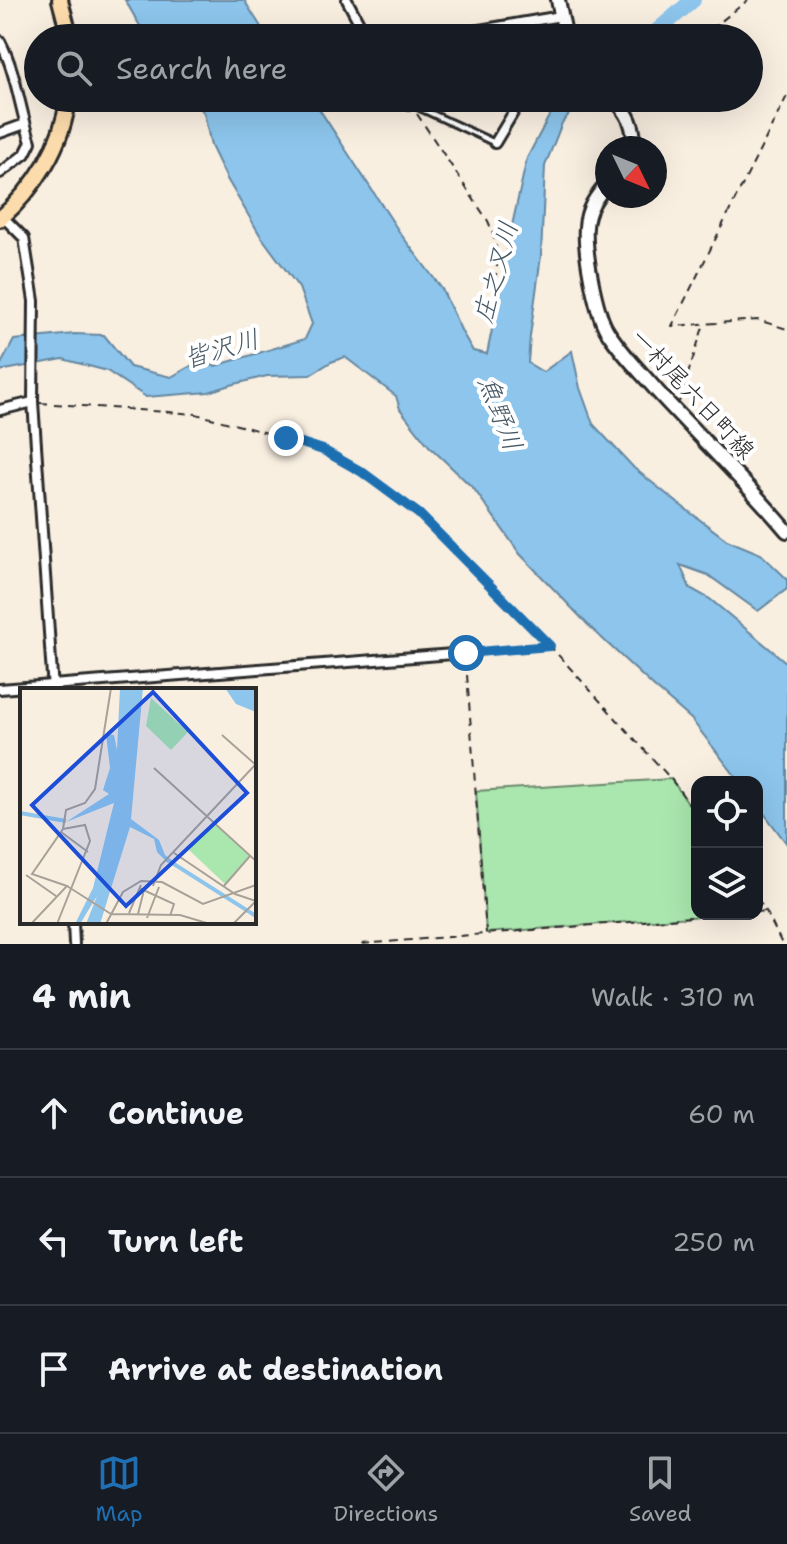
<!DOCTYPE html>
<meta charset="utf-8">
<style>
:root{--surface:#171b24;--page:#20242c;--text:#f1f3f6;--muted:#9ea1a6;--line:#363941;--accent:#1f6fb2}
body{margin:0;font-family:"Shantell Sans","Klee One",sans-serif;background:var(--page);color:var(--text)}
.controls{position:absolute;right:24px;bottom:24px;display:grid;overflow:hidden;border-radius:16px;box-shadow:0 8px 32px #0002}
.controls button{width:72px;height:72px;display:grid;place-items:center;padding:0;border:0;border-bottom:2px solid var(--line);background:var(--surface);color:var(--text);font:40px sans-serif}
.compass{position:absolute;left:595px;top:136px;width:72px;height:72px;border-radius:50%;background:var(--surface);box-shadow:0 8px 32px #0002;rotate:133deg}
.stop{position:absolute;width:24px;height:24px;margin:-18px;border:6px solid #1f6fb2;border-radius:50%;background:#fff}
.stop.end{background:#1f6fb2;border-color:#fff;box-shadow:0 2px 8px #0008}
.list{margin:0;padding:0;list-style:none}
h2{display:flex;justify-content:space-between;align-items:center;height:104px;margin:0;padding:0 32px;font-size:34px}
h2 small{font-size:26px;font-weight:400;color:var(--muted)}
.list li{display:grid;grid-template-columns:52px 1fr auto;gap:24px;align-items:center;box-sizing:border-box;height:128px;padding:0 32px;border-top:2px solid var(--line)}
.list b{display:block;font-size:30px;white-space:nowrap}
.list em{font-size:26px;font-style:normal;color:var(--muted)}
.icon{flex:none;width:44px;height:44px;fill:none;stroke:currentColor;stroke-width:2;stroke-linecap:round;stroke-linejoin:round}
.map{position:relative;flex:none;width:787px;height:944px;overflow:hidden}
.search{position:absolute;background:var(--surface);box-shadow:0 8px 32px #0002;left:24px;right:24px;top:24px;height:88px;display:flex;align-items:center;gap:20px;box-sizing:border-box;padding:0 28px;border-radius:44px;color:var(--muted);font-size:30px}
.sheet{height:488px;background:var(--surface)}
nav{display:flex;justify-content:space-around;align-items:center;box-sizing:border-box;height:112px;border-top:2px solid var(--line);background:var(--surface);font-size:22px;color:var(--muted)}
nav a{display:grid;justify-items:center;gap:4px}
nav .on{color:var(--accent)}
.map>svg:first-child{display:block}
</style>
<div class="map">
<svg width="787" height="944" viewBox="0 0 787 944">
<rect width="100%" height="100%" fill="#f9efe1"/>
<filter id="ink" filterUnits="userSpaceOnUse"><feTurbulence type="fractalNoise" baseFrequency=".0125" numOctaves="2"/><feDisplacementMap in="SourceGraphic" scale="16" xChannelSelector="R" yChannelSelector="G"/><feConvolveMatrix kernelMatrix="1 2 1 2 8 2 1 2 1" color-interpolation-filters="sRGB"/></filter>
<g filter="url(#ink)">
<path fill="#aae7ae" stroke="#6a896c" stroke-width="2" d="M671,779L697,815V914H729L486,933L476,791Z"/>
<g fill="#8dc5ec" stroke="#66879f" stroke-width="2">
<path d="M125,0H244L268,38H147Z"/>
<path d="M192,98H312L400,233L442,289L462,332L473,351L487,354L501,285L509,239L527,158L548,118L563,98H582L562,123L545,166L541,256L530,336L528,363L543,372L572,351L580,388L593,424L634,468L679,504L727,540L761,554L787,579V589L758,611L708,575L680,565L690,588L710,599L787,663V844L757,804V782H740L691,719L653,686L591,628L520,554L474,489L429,446L400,409L396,396L345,357L331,362L310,375L267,376L231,385L209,392L146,397L107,371L63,359L0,371V366L14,340L74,334L104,335L130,367L171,377L196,363L215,366L305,339L312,324L299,288L260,235L227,179L211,146L204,113Z"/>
</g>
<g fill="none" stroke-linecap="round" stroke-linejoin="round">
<path stroke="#8dc5ec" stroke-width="16" d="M649,38L693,0"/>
<defs>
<path id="lane" d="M411,104L493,142"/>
<g id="street">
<path d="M347,0L367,38"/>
<path d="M433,38L561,16"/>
<path d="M0,41C17,74 19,107 31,142L25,154L0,173"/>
<path d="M406,98L409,104"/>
<path d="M0,133L25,124"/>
<path d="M495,143L522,98"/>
<path d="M0,214L24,238L34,301L33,402L53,690"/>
<path d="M0,410L33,402"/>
<path d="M0,689L466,653"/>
<path d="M73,922L74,944"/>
</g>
<g id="secondary">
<path d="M558,0L566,38"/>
<path d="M614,98C628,113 636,127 633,148"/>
<path d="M607,184C596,197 587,209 586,227C584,250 595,309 606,329C620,352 640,371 657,391C700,438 746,482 787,531"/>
</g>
<g id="highway">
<path d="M60,0L70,38"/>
<path d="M0,219C35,188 63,145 68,98"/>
</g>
</defs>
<use href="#lane" stroke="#2b2b2b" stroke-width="10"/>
<use href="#street" stroke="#2b2b2b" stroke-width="14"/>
<use href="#secondary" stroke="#2b2b2b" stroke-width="18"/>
<use href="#highway" stroke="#2b2b2b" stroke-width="20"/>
<g stroke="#2b2b2b" stroke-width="2" stroke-dasharray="8 6" stroke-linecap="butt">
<path d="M700,38L748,0"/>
<path d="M787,96L672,326L758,320L787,329"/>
<path d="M417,114L488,221C496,240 499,255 496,275"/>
<path d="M679,402L704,324"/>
<path d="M40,403L196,414L286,438L323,450L362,472L419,514L550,646L671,779L697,815"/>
<path d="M476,652L549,646"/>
<path d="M466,661L486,933"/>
<path d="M757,899L766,911L782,944"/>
<path d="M757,912L765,911"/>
<path d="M362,944L729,914"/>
</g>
<use href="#lane" stroke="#fff" stroke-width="4"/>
<use href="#street" stroke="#fff" stroke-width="8"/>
<use href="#secondary" stroke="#fff" stroke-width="12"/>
<use href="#highway" stroke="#fcdcac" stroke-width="14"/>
</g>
</g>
<g fill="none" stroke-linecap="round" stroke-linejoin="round" filter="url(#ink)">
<path stroke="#1f6fb2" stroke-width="10" d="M286,438L323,450L362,472L419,514L550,646L466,653"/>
</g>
<g text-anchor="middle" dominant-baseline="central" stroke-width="8" stroke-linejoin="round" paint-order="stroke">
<g font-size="24" fill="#2b2b2b" stroke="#fff">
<text transform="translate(693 394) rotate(47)">一村尾六日町線</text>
</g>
<g font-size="26" font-style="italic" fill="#485965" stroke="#fff">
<text transform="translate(495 272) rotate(-75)">庄之又川</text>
<text transform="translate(221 348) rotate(-16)">皆沢川</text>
<text transform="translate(501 413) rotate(69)">魚野川</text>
</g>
</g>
<g transform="translate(20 688)">
<rect width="236" height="236" fill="#f9efe1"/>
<path d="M131,10L168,44L151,62L126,38ZM193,134L230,168L205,196L169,162Z" fill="#aae7ae"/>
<path d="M100,0H123L111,131L139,152L145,167L154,174L148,175L137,164L134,151L110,139L80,236H66L77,208L60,236H55L73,200L94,115L46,134L89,106L83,102L90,80L86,46L94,47L97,62ZM205,0H236V24L216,16Z" fill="#8dc5ec"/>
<path fill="none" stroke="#8dc5ec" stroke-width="4" d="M0,125L46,133M146,171L236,228"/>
<path fill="none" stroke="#a7a198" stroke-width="2" d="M202,47L236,77M134,80L236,173M41,144L68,164M154,165L215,206L236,213M6,187L36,208M47,198L91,226M133,198L141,177L235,77M203,199L230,168M119,200L154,216L150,228M109,225L121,197M91,226L160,227L190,236M118,226L124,202M127,230L139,199M11,236L47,198L12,186L43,141L46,122L65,115L75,101L91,0M37,236L70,153L65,137L43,141M86,236L103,204L121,193L142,194L183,216L236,197M213,236L236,213"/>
<path fill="#1d4ed8" fill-opacity="0.15" stroke="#1d4ed8" stroke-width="4" d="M133,4L227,105L106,218L12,117Z"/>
<rect width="236" height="236" fill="none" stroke="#2b2b2b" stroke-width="4"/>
</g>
</svg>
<div class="controls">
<button><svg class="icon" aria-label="locate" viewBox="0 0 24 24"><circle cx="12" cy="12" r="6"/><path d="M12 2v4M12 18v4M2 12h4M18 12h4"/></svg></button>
<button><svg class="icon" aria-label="layers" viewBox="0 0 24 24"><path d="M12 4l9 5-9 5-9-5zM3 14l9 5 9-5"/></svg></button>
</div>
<svg class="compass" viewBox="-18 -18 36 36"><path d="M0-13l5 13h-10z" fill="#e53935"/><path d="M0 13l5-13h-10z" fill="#9ea1a6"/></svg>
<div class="stop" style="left:466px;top:653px"></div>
<div class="stop end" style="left:286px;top:438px"></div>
<div class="search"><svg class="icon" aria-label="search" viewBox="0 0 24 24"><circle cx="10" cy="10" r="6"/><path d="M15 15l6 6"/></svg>Search here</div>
</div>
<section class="sheet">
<h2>4 min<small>Walk · 310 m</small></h2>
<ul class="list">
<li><svg class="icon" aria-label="ahead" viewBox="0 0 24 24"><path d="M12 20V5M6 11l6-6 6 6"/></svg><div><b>Continue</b></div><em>60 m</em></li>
<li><svg class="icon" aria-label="left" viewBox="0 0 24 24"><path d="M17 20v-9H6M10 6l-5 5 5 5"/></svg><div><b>Turn left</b></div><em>250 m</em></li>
<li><svg class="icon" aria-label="arrive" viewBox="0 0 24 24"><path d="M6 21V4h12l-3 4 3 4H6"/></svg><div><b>Arrive at destination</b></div></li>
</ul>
</section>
<nav>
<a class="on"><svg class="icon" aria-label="map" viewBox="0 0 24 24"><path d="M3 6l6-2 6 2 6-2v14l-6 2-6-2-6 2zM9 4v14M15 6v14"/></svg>Map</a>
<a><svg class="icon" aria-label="directions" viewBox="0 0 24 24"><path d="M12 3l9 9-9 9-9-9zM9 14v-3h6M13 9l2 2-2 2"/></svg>Directions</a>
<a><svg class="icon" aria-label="saved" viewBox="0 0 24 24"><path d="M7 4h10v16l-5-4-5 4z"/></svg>Saved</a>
</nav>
